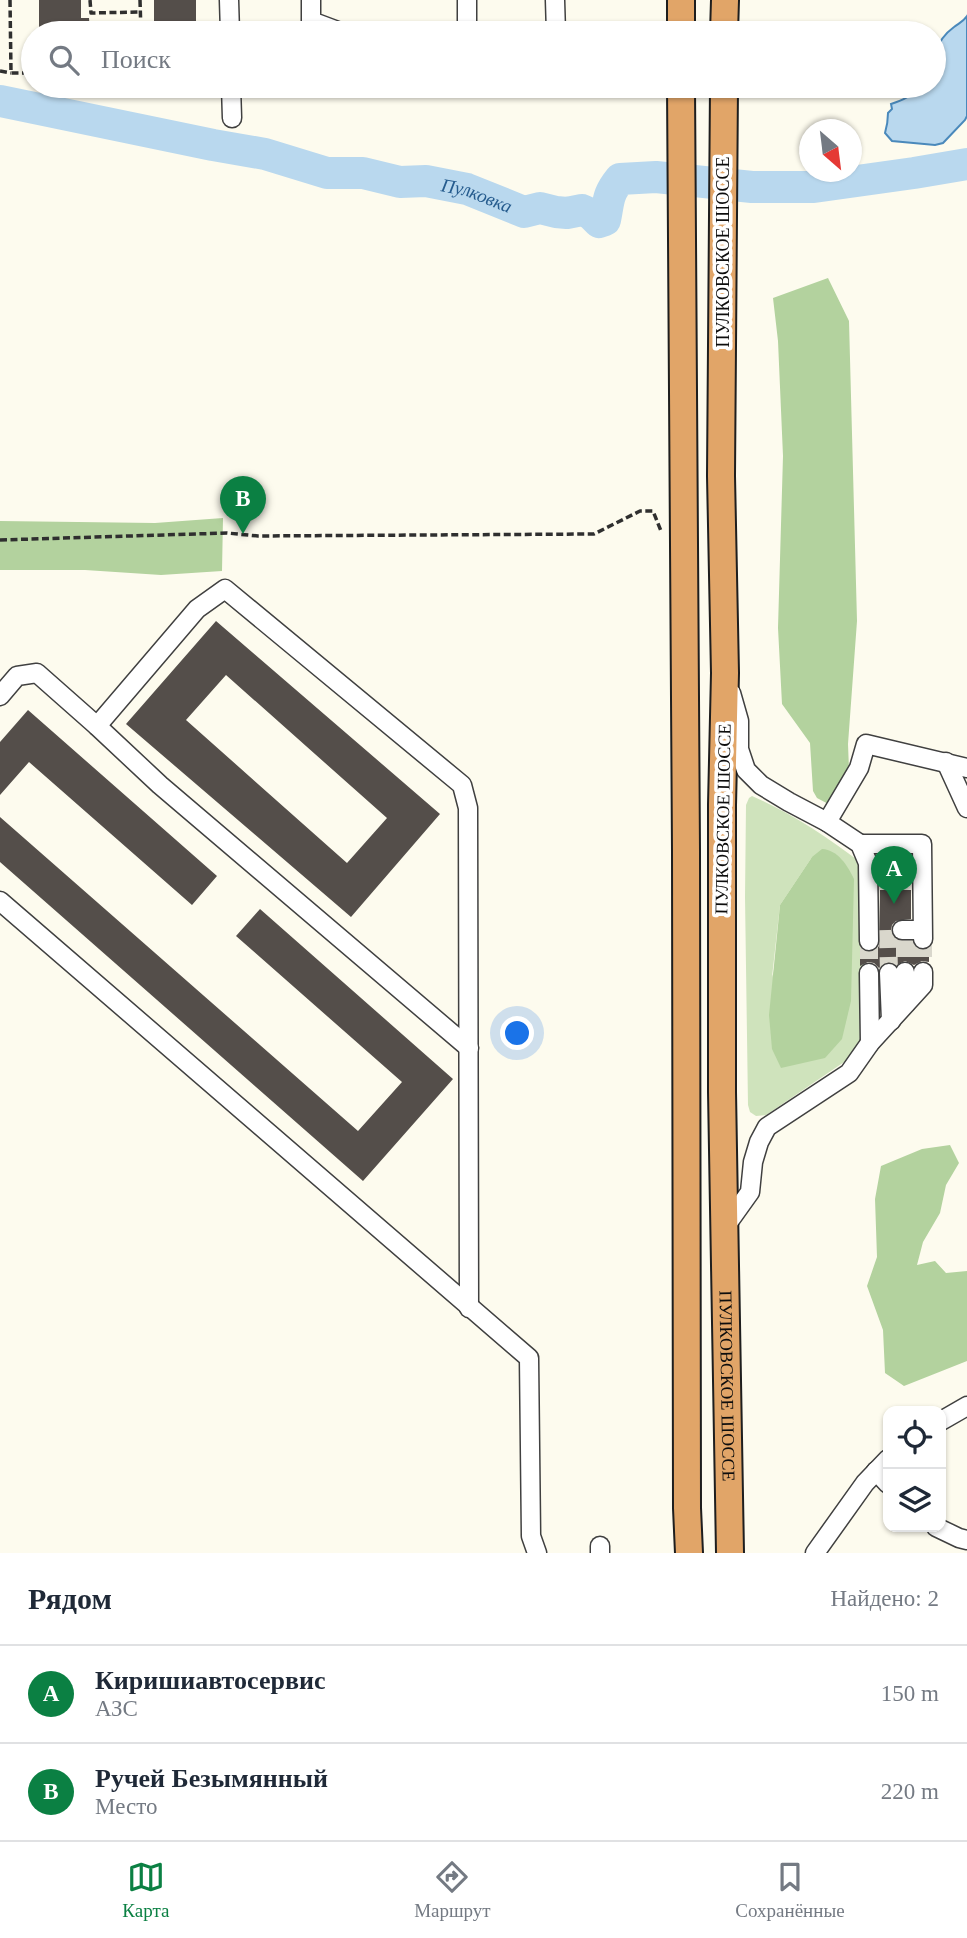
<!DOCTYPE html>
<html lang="ru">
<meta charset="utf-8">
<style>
:root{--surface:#fff;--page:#f2f2f3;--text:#1f2937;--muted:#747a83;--line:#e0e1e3;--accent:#0b8043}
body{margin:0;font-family:Georgia,serif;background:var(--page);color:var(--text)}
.controls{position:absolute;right:21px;bottom:21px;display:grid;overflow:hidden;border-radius:14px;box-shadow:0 2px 5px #0004}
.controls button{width:63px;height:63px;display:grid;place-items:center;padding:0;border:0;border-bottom:2px solid var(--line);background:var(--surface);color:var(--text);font:35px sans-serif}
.compass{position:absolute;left:799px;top:119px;width:63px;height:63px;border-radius:50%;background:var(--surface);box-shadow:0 2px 5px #0004;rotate:152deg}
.you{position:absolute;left:518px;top:1034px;width:24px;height:24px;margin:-18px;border:5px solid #fff;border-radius:50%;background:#1a73e8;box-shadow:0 0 0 10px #1a73e833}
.badge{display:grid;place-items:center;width:46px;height:46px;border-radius:50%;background:var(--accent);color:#fff;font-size:23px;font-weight:700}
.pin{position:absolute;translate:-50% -58px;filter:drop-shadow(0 2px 4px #0008)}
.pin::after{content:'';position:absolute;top:37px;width:24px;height:21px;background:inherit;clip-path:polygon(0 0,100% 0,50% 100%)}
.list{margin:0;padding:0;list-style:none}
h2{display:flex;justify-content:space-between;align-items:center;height:91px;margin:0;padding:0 28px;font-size:30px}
h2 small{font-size:23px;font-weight:400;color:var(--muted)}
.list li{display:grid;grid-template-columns:46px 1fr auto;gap:21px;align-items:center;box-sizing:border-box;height:98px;padding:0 28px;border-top:2px solid var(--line)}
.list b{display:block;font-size:26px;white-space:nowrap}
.list p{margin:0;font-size:23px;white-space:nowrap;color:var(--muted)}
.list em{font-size:23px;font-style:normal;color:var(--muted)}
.icon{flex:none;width:38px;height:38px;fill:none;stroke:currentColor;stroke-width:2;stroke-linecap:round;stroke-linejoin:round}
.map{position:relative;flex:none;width:967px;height:1553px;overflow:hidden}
.search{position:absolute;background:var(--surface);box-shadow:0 2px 5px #0004;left:21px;right:21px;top:21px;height:77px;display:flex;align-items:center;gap:18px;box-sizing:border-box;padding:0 24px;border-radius:38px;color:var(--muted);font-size:26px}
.sheet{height:287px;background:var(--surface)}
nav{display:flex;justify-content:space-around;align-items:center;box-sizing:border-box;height:98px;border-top:2px solid var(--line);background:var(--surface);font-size:19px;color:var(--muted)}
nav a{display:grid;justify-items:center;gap:4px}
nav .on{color:var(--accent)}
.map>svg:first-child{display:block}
</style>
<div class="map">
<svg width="967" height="1553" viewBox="0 0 967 1553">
<rect width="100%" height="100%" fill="#fdfbee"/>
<path fill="#cfe3bc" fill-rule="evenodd" d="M752,796C791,813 826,836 860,862L863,875L865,1025L857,1047L850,1058L775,1109L766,1115L756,1116L750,1112L748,1105L745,897L746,805L749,798ZM812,857L772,977L780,905Z"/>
<g fill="#b3d29e">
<path d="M828,278L849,321L857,621L848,744L850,795L834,807L817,798L813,791L810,743L782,704L778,628L783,456L778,341L773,298Z"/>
<path d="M223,518L222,571L161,575L85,570H0V521L155,523Z"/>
<path d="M822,849C838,850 847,865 854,879L851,1001L842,1039L825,1058L781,1068L772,1049L769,1015L780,905L812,857Z"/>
<path d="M950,1145L959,1163L946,1185L940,1213L923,1242L917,1265L935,1261L946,1273L967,1271V1361L904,1386L885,1373L883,1330L867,1286L877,1257L875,1199L881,1166L922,1149Z"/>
</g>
<path fill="#b9d8ee" stroke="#4a89bb" stroke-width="2" d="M967,16V116L965,120L943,143L935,145L892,141L885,133C887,126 888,120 888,113L892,109L891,104C903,100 911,97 917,86H934C934,62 932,43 954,27C959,23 963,22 967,16Z"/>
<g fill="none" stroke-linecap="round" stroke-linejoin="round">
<path stroke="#b9d8ee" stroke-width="32" id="s1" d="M0,101L213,145L265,154L327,173H363L400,182L426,181L467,189L524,212L540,208L556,212L567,213L582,210L591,214L599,222L605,220C609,201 607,195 620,179L656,177L752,187H814L914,173L967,164"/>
</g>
<g fill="#544e4a" fill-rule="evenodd">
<path d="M39,0H81V18H89L90,33H39Z"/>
<rect x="154" y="0" width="42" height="33"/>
<path d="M216,621L440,814L351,917L126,724ZM226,675L387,818L347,863L186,720Z"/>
<path d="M28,710L217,876L192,905L29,762L0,795V742Z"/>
<path d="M0,817L358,1131L402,1082L236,936L260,909L453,1079L363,1181L0,862Z"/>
<path d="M880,890H911V919L896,921L892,925L891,931L893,936L897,940L912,941L918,949H929V962L922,961L914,965L905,961L897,965L888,962L879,968L874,963L868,962L860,966V947L864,951L870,952L875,950L879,946Z"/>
</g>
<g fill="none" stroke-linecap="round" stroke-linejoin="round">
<g stroke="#d9d7cc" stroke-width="18" stroke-dasharray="18 9" stroke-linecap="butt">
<path d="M888,930L889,973"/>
<path d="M905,939V972"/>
<path d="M923,939V972"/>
<path d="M869,941V973"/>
</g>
<defs>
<g id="minor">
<path d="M229,0L230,33"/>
<path d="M311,0V21L343,33"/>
<path d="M555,0L556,33"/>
<path d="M467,33V0"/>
<path d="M231,86L232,118"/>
<path d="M731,693L739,721V749L746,770L761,785L789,802L827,822L860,844L868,863L869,941"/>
<path d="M0,696L17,676L37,673L97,726L160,785L469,1048"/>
<path d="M97,726L197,609L225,589L462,785L468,808L469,1308"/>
<path d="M946,762L967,808"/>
<path d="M827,822L859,768L866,744L967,768"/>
<path d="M860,844H922L923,939"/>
<path d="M0,901L529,1358L531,1536L537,1553"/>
<path d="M902,930H922"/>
<path d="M905,972L906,1003"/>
<path d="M869,973L870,1043"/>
<path d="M889,973L891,1021"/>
<path d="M725,1227L750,1192L753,1162L759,1142L767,1127L849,1073L870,1043L923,985V972"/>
<path d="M941,1421L967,1406"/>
<path d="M876,1471L888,1484"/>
<path d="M936,1527L959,1538L967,1540"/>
<path d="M600,1553V1546"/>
<path d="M815,1553L865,1483L888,1459"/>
</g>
<g id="highway">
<path d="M681,0V33"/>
<path d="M724,33L725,0"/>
<path d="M681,86L686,851L687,1508L689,1553"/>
<path id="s2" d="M724,86L721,476L725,673L722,805V1092L730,1553"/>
</g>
</defs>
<use href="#minor" stroke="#404040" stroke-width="21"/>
<use href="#highway" stroke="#1e1e1e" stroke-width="30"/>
<g stroke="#2f2f2f" stroke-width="3.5" stroke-dasharray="7 3.5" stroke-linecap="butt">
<path d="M10,0L11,73H33"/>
<path d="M90,0L91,13L140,12"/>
<path d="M140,0L141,33"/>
<path d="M0,71L11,73"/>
<path d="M141,86V95L214,94"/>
<path d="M0,540L227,533L258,536L594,534L640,511H653L661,531"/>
</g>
<use href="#minor" stroke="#fff" stroke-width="18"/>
<use href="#highway" stroke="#e1a568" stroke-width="26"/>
</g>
<g text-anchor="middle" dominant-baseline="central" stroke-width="7" stroke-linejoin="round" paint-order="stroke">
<g font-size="18" fill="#0d0d0d" stroke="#fff">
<text transform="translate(723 252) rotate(-90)">ПУЛКОВСКОЕ ШОССЕ</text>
<text transform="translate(723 819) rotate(-89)">ПУЛКОВСКОЕ ШОССЕ</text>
<text stroke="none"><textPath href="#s2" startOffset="1300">ПУЛКОВСКОЕ ШОССЕ</textPath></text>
</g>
<g font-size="19" font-style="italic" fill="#265c8e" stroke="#fff">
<text stroke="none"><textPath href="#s1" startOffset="488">Пулковка</textPath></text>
</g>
</g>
</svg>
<div class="controls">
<button><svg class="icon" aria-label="locate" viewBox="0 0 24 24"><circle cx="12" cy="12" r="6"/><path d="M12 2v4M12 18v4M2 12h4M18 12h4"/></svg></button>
<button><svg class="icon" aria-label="layers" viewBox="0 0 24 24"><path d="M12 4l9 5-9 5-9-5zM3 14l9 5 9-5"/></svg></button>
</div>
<svg class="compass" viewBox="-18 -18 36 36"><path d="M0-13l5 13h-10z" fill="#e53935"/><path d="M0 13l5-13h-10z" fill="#747a83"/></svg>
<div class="you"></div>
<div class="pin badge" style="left:894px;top:904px">A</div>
<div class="pin badge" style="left:243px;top:534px">B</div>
<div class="search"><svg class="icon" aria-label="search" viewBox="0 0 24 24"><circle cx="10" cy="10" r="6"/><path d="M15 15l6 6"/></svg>Поиск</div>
</div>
<section class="sheet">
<h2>Рядом<small>Найдено: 2</small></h2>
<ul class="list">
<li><span class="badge">A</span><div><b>Киришиавтосервис</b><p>АЗС</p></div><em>150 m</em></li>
<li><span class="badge">B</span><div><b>Ручей Безымянный</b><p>Место</p></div><em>220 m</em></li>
</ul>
</section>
<nav>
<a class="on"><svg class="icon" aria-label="map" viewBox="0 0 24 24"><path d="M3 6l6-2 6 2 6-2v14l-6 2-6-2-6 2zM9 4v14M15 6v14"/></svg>Карта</a>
<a><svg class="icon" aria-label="directions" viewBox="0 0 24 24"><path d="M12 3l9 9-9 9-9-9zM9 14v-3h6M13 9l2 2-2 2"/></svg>Маршрут</a>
<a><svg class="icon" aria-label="saved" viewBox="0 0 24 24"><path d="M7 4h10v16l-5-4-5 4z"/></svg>Сохранённые</a>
</nav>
